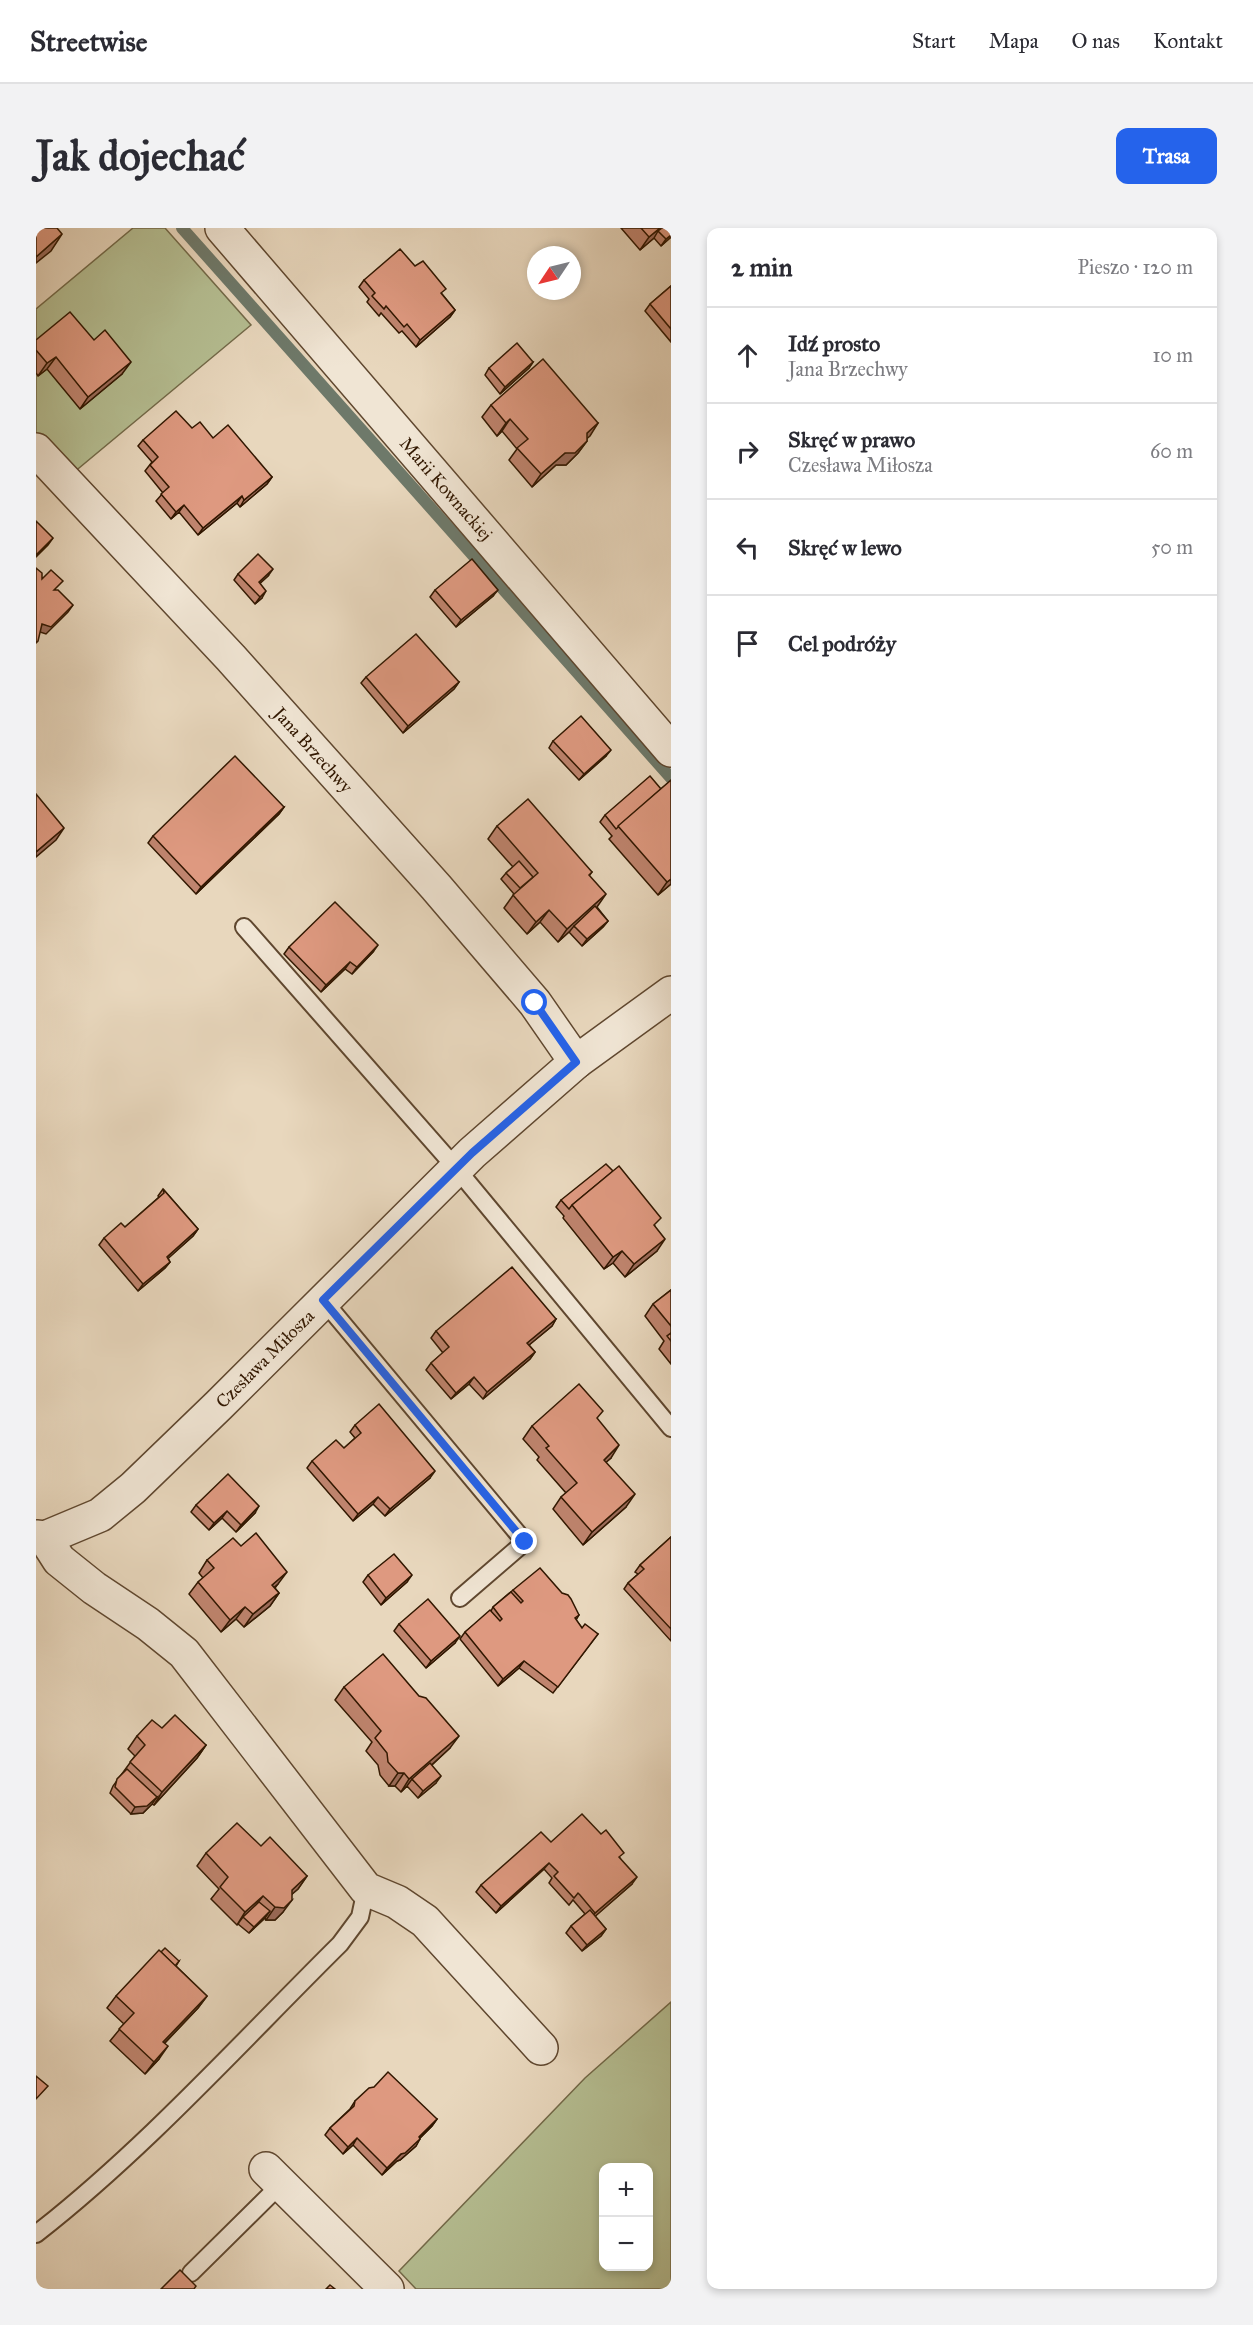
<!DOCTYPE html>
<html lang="pl">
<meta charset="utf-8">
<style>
:root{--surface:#fff;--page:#f2f2f3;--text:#2b2b33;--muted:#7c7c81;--line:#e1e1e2;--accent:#2563eb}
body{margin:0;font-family:"IM FELL Great Primer",serif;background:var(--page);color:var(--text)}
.controls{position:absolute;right:18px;bottom:18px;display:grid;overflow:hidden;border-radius:12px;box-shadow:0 3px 9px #0003}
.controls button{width:54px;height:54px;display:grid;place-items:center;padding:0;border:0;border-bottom:2px solid var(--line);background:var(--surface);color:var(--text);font:30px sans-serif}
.compass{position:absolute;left:491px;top:18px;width:54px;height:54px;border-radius:50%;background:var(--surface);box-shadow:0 3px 9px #0003;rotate:235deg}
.stop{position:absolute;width:18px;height:18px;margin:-14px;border:4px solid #2563eb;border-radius:50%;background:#fff}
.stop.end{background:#2563eb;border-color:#fff;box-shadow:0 2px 6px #0008}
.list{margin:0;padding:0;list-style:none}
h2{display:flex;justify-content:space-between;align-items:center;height:78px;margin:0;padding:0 24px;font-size:26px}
h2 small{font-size:20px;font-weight:400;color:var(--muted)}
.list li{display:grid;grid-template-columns:39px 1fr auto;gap:18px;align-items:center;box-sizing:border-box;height:96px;padding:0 24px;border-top:2px solid var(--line)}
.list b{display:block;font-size:22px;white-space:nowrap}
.list p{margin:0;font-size:20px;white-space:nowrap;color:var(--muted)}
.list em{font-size:20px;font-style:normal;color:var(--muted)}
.icon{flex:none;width:33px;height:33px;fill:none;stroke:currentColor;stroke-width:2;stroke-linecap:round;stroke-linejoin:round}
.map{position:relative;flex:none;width:635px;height:2061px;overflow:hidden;border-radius:12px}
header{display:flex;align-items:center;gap:36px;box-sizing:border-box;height:84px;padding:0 30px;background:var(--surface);border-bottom:2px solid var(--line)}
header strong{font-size:28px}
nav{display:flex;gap:33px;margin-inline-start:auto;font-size:21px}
.intro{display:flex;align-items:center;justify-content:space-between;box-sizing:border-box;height:144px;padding:0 36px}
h1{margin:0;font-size:42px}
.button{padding:15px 27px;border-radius:12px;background:var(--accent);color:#fff;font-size:21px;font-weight:700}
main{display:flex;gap:36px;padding:0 36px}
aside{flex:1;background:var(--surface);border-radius:12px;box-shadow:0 3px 9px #0003}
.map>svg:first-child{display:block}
</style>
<header>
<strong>Streetwise</strong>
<nav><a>Start</a><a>Mapa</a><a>O nas</a><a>Kontakt</a></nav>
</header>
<div class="intro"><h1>Jak dojechać</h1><a class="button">Trasa</a></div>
<main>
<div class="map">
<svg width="635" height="2061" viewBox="0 0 635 2061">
<rect width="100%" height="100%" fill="#e8d7bd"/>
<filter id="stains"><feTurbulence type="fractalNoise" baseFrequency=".00333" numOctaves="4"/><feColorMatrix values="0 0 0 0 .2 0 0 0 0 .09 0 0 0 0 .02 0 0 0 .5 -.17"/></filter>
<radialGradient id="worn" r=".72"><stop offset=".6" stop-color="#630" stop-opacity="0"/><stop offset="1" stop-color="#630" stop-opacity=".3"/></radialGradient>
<g fill="#b5be92" stroke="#736a49" stroke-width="1.5" fill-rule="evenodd">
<path d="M97,0H129L215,97L37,245L0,207V81Z"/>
<path d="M635,1774V2061H380L363,2043L549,1850ZM568,1940H612V2038H568Z"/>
</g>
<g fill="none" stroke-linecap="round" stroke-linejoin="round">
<path stroke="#6e796a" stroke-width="12" d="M146,0L635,550"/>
<defs>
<g id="lane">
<path d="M208,699L420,940L635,1200"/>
<path d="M287,1072L489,1314L424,1370"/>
<path d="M0,2006C109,1921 205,1814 304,1716L324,1689L330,1661"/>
<path d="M155,2045L245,1956"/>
</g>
<g id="street">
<path d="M186,0L635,522"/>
<path d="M0,222L195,430L400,659L499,775L540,834"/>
<path d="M0,1309L9,1310L64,1287L97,1260L183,1177L436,925L540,834L635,765"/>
<path d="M9,1310L23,1332L58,1360L112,1396L148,1425L330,1661L361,1674L389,1693L505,1820"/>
<path d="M230,1941L351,2061"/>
</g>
</defs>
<use href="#lane" stroke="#5f472f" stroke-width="20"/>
<use href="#street" stroke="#5f472f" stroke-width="36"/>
<use href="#lane" stroke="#f0e5d4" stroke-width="16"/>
<use href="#street" stroke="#f0e5d4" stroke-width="33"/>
</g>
<g fill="#bf846e" stroke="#311700" stroke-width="1.5">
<path d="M585,0H635V9L625,18L618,10L604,22Z"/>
<path d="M379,38L406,66L419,82L414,89L380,119L366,103L363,105L345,85L343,88L331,74L333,71L323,59L328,52Z"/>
<path d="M635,58V114L609,83L614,76Z"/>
<path d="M0,112L86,146L44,181L11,141L2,148L0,145Z"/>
<path d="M497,134L493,140L464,166L449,147L453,140Z"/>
<path d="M455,177L562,195L551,210V213L542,225L530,237H520L496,259L473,232L481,221L466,203L461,208L446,189Z"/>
<path d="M156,200L177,210L236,249L231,256L204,279L201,275L162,307L143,284L135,291L120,273L127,265L109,243L116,234L102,218L107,212Z"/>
<path d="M202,346L232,348L224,355L226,370L219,376L198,352Z"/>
<path d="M399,362L457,368L420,399L394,369Z"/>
<path d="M330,449L423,454L418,461L367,505L325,455Z"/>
<path d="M517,513L570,528L543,552L513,520Z"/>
<path d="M635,553V656L622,667L573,611L576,608L564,594L569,587L625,561Z"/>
<path d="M248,579L243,586L160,666L112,615L117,608Z"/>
<path d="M461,598L556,644L553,648L561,679L572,693L567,699L546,718L533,704L534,703L522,714L504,694L491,706L468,680L478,666L465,651L470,645L477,639L452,611Z"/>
<path d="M253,719L337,724L316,746L309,741L285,764L248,726Z"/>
<path d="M127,961L162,1001L157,1008L132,1030L134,1034L129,1040L102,1063L63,1017L68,1010L89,999L123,969L122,968Z"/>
<path d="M525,972L619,998L621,1023L589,1049L577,1035L568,1041L527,990L528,988L520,979Z"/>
<path d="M635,1062V1136L623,1121L628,1113L609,1088L617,1076Z"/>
<path d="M520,1091L516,1098L493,1117L499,1124L494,1131L447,1171L433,1156L415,1171L390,1142L395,1135L407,1125L395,1110L400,1103Z"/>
<path d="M562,1192L575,1230L570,1234L590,1279L547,1317L517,1281L525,1269L530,1265L501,1232L503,1229L487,1211L496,1198Z"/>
<path d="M319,1197L394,1250L349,1288L337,1276L317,1293L271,1240L276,1233L308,1220L319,1210L314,1204Z"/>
<path d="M160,1277L219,1285L200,1304L186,1290L173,1302L155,1284Z"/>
<path d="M635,1309V1413L588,1361L592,1355L602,1346L599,1344L604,1337Z"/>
<path d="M171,1332L242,1356L239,1360L243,1365L234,1378L208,1399L200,1391L185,1404L153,1366L162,1354L167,1350L163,1345Z"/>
<path d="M332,1347L371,1354L345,1377L327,1354Z"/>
<path d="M477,1362L543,1387L540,1392L546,1400L562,1406L517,1465L483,1440L462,1458L424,1411L429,1404L455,1383L457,1379Z"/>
<path d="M363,1396L419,1415L390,1440L358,1403Z"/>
<path d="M308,1459L414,1520L396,1537L400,1555L382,1570L371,1558L365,1564L359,1558H353L344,1547L342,1537L330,1523L336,1514L299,1472Z"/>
<path d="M126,1500L170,1517L161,1530L118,1577L116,1576L107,1585L95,1586L74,1565L77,1558L99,1528L92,1521L101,1508Z"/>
<path d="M515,1614L584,1630L596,1656L559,1688L570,1701L565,1708L546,1723L530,1705L535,1698L549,1686L537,1672L533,1677L513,1655L516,1650L508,1641L460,1685L440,1664L445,1657Z"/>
<path d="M170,1625L271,1648L262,1661L256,1666L247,1684L239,1692H230L229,1690L213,1705L202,1696L203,1695L201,1697L175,1671L183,1661L161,1638Z"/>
<path d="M143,1733L140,1738L171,1768L162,1780L129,1815L123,1831L109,1846L74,1813L88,1796L71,1780L80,1768Z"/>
<path d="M319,1873L401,1891L396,1898L384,1910L380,1918L364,1932L361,1933L346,1947L317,1917L307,1926L289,1907L294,1900L314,1881Z"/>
</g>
<g fill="#9b6b5a" stroke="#311700" stroke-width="1.5">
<path d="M624,0H629L622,3L618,10L604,22L613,9Z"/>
<path d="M26,6L15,23L0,35V29Z"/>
<path d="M635,7V9L625,18L630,11Z"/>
<path d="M419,82L414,89L380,119L384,112Z"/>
<path d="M20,129L11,141L2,148L11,135Z"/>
<path d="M95,134L86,146L44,181L52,169Z"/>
<path d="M497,134L493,140L464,166L469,159Z"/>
<path d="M474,191L466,203L461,208L470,195Z"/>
<path d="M562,195L554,208L542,218L551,205Z"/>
<path d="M551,213L542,225L530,237H520L496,259L505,246L529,225Z"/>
<path d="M236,249L231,256L204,279L208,272Z"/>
<path d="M206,268L201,275L162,307L167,300Z"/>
<path d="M148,277L143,284L135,291L140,284Z"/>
<path d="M17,310L12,317L0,329V327Z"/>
<path d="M237,341L232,348L218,361L223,354Z"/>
<path d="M462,362L457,368L420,399L425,392Z"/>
<path d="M230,363L226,370L219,376L224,369Z"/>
<path d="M37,377L32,384L10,406L1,403L6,396Z"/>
<path d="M423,454L418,461L367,505L372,498Z"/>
<path d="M575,522L570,528L543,552L548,546Z"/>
<path d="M248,579L243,586L160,666L165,659Z"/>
<path d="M28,600L20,612L0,629V624Z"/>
<path d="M635,651V656L622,667L631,654Z"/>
<path d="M570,666L561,679L539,699L538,698L534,703L522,714L531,701Z"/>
<path d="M513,682L504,694L491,706L500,694Z"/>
<path d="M572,693L567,699L546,718L551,711Z"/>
<path d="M342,717L337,724L316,746L321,739Z"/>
<path d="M314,734L309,741L285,764L290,757Z"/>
<path d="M162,1001L157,1008L126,1036L131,1029Z"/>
<path d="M629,1011L621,1023L589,1049L598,1036Z"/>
<path d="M586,1023L577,1035L568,1041L577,1029Z"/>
<path d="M134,1034L129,1040L102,1063L107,1056Z"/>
<path d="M520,1091L516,1098L487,1122L491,1115Z"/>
<path d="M499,1124L494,1131L447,1171L451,1164Z"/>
<path d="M438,1149L433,1156L415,1171L420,1165Z"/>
<path d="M583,1217L575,1230L559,1244L568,1232Z"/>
<path d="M399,1243L394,1250L349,1288L354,1281Z"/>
<path d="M599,1266L590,1279L547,1317L556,1304Z"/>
<path d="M342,1269L337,1276L317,1293L322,1286Z"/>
<path d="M223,1278L219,1285L200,1304L205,1297Z"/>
<path d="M191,1283L186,1290L173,1302L178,1295Z"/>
<path d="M251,1344L242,1356L227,1369L236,1357Z"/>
<path d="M376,1347L371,1354L345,1377L350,1370Z"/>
<path d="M243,1365L234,1378L208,1399L217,1386Z"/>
<path d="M209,1379L200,1391L185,1404L194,1392Z"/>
<path d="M424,1408L419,1415L390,1440L395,1433Z"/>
<path d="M488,1433L483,1440L462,1458L467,1451Z"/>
<path d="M423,1508L414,1520L378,1553L376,1551L371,1558L365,1564L373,1551Z"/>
<path d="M170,1517L161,1530L118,1577L126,1564Z"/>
<path d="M362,1545H368L359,1558H353Z"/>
<path d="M405,1548L400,1555L382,1570L387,1563Z"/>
<path d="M121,1569L116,1576L107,1585L95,1586L99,1579Z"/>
<path d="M513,1635L508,1641L460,1685L465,1678Z"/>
<path d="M271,1648L262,1661L247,1674L256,1662Z"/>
<path d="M601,1649L596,1656L555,1692L559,1685Z"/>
<path d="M227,1668L218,1680L207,1689L201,1697L209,1684Z"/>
<path d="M256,1672L247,1684L239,1692H230L239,1679Z"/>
<path d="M234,1683L229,1690L213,1705L218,1699Z"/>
<path d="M570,1701L565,1708L546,1723L551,1717Z"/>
<path d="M171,1768L162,1780L118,1826L127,1814Z"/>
<path d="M132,1818L123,1831L109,1846L118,1834Z"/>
<path d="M401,1891L396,1898L378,1916L383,1909Z"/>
<path d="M321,1910L317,1917L307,1926L312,1919Z"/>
<path d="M384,1911L380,1918L364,1932L361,1933L346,1947L351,1940L365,1926Z"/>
</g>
<g fill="#de9980" stroke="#311700" stroke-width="1.5">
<path d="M0,0H21L26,6L0,29Z"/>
<path d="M605,0H624L613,9Z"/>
<path d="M626,0H635V7L630,11L622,3Z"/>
<path d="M364,21L379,38L387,33L410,61L405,65L419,82L384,112L371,96L368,99L350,78L348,81L336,68L339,65L328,52Z"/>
<path d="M635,58V101L614,76Z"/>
<path d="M34,84L58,112L69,102L95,134L52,169L20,129L11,135L0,122V112Z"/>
<path d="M481,115L497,134L469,159L453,140Z"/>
<path d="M507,131L562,195L551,205V213L539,225H529L505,246L481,220L492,211L474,191L470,195L455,177Z"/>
<path d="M140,183L156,200L164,194L177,210L192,197L236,249L208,272L206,268L167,300L148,277L140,284L125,266L133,259L114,237L122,229L107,212Z"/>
<path d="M0,293L17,310L0,327Z"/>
<path d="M222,326L237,341L223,354L230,363L224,369L202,346Z"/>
<path d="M436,331L462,362L425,392L399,362Z"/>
<path d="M0,340L6,345V351L15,342L27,353L18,362H22L37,377L15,399L6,396L2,413L0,415Z"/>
<path d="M380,406L423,454L372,498L330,449Z"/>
<path d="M545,488L575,522L548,546L517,513Z"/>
<path d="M199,528L248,579L165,659L117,608Z"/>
<path d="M614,548L625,561L580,601L569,587Z"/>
<path d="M635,552V651L631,654L582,598Z"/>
<path d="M0,566L28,600L0,624Z"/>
<path d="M492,571L556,644L553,647L570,666L531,701L513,682L500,694L477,667L502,645L461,598Z"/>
<path d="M483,633L497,649L484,660L470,645Z"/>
<path d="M299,674L342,717L321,739L314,734L290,757L253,719Z"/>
<path d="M559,678L572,693L551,711L538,698Z"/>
<path d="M570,936L577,943L536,977L533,981L525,972Z"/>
<path d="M583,938L625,990L618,997L629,1011L598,1036L586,1023L577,1029L536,977Z"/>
<path d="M127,961L162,1001L131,1029L134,1034L107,1056L68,1010L85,995L89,999L128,965Z"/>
<path d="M476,1039L520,1091L491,1115L499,1124L451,1164L438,1149L420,1165L395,1135L413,1119L400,1103Z"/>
<path d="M635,1062V1098L617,1076Z"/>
<path d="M635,1105V1113L631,1108Z"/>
<path d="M543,1156L567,1183L561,1190L583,1217L568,1232L599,1266L556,1304L525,1269L541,1255L510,1220L513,1218L496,1198Z"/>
<path d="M343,1176L399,1243L354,1281L342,1269L322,1286L276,1233L300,1212L308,1220L325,1205L319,1197Z"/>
<path d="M192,1246L223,1278L205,1297L191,1283L178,1295L160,1277Z"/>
<path d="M220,1305L251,1344L236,1357L243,1365L240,1367L217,1386L209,1379L194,1392L162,1354L178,1340L171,1332L197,1310L205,1318Z"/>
<path d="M635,1309V1401L592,1355L608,1341L604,1337Z"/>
<path d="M358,1326L376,1347L350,1370L332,1347Z"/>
<path d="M504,1340L526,1365L532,1367L535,1371L543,1387L539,1390L546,1400L549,1396L562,1406L522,1459L488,1433L467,1451L429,1404L454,1382L464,1393L466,1391L457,1379L475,1364L485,1375L487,1373L477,1362Z"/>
<path d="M392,1371L424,1408L395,1433L363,1396Z"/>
<path d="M347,1426L383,1468L390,1470L423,1508L373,1551L368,1545H362L352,1534L351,1525L339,1510L345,1503L308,1459Z"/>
<path d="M139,1487L170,1517L126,1564L94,1534L109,1517L101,1508L116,1492L126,1500Z"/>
<path d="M394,1535L405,1548L387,1563L376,1551Z"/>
<path d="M91,1541L121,1569L111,1578L99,1579L79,1559L81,1551Z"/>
<path d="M546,1586L565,1606L570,1602L588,1625L583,1629L601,1649L559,1685L544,1667L542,1665L538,1670L518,1648L522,1644L513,1635L465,1678L445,1657L505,1604L515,1614Z"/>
<path d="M201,1595L225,1618L234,1609L271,1648L256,1662V1672L248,1680L239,1679L227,1668L209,1684L184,1659L192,1649L170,1625Z"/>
<path d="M223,1674L234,1683L218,1699L207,1689Z"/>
<path d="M554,1682L570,1701L551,1717L535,1698Z"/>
<path d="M129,1720L143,1733L139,1738L125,1724Z"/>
<path d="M123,1722L171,1768L127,1814L132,1818L118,1834L83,1801L98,1785L80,1768Z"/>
<path d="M352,1844L401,1891L383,1909L384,1911L369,1925L365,1926L351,1940L321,1910L312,1919L294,1900L318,1878L319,1873L333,1860L338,1859Z"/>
<path d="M0,1848L12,1858L0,1871Z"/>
<path d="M144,2042L160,2058L158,2061H125Z"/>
<path d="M294,2057L299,2061H290Z"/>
</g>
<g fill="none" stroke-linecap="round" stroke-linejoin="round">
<path stroke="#2563eb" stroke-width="8" d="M489,1314L287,1072L436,925L540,834L499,775"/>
</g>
<g text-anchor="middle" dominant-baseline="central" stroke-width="5" stroke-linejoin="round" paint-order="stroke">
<g font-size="18" fill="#311700" stroke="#f0e5d4">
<text transform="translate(410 261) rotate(49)">Marii Kownackiej</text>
<text transform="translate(277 522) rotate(48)">Jana Brzechwy</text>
<text transform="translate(229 1131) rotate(-45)">Czesława Miłosza</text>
</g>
</g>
<rect width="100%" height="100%" filter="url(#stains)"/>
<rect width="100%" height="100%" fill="url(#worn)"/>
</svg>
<div class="controls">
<button>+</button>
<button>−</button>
</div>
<svg class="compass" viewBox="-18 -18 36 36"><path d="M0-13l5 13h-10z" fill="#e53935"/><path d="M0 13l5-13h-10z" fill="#7c7c81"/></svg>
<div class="stop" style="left:499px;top:775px"></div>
<div class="stop end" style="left:489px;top:1314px"></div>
</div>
<aside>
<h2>2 min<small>Pieszo · 120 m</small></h2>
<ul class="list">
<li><svg class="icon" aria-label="ahead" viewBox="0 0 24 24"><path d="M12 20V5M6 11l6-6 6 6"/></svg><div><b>Idź prosto</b><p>Jana Brzechwy</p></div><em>10 m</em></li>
<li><svg class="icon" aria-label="right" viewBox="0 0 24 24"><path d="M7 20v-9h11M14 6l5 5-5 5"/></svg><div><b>Skręć w prawo</b><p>Czesława Miłosza</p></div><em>60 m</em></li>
<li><svg class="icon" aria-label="left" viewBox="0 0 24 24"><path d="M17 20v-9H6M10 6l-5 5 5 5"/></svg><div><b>Skręć w lewo</b></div><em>50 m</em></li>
<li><svg class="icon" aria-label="arrive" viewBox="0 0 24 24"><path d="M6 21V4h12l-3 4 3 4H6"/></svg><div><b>Cel podróży</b></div></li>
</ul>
</aside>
</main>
